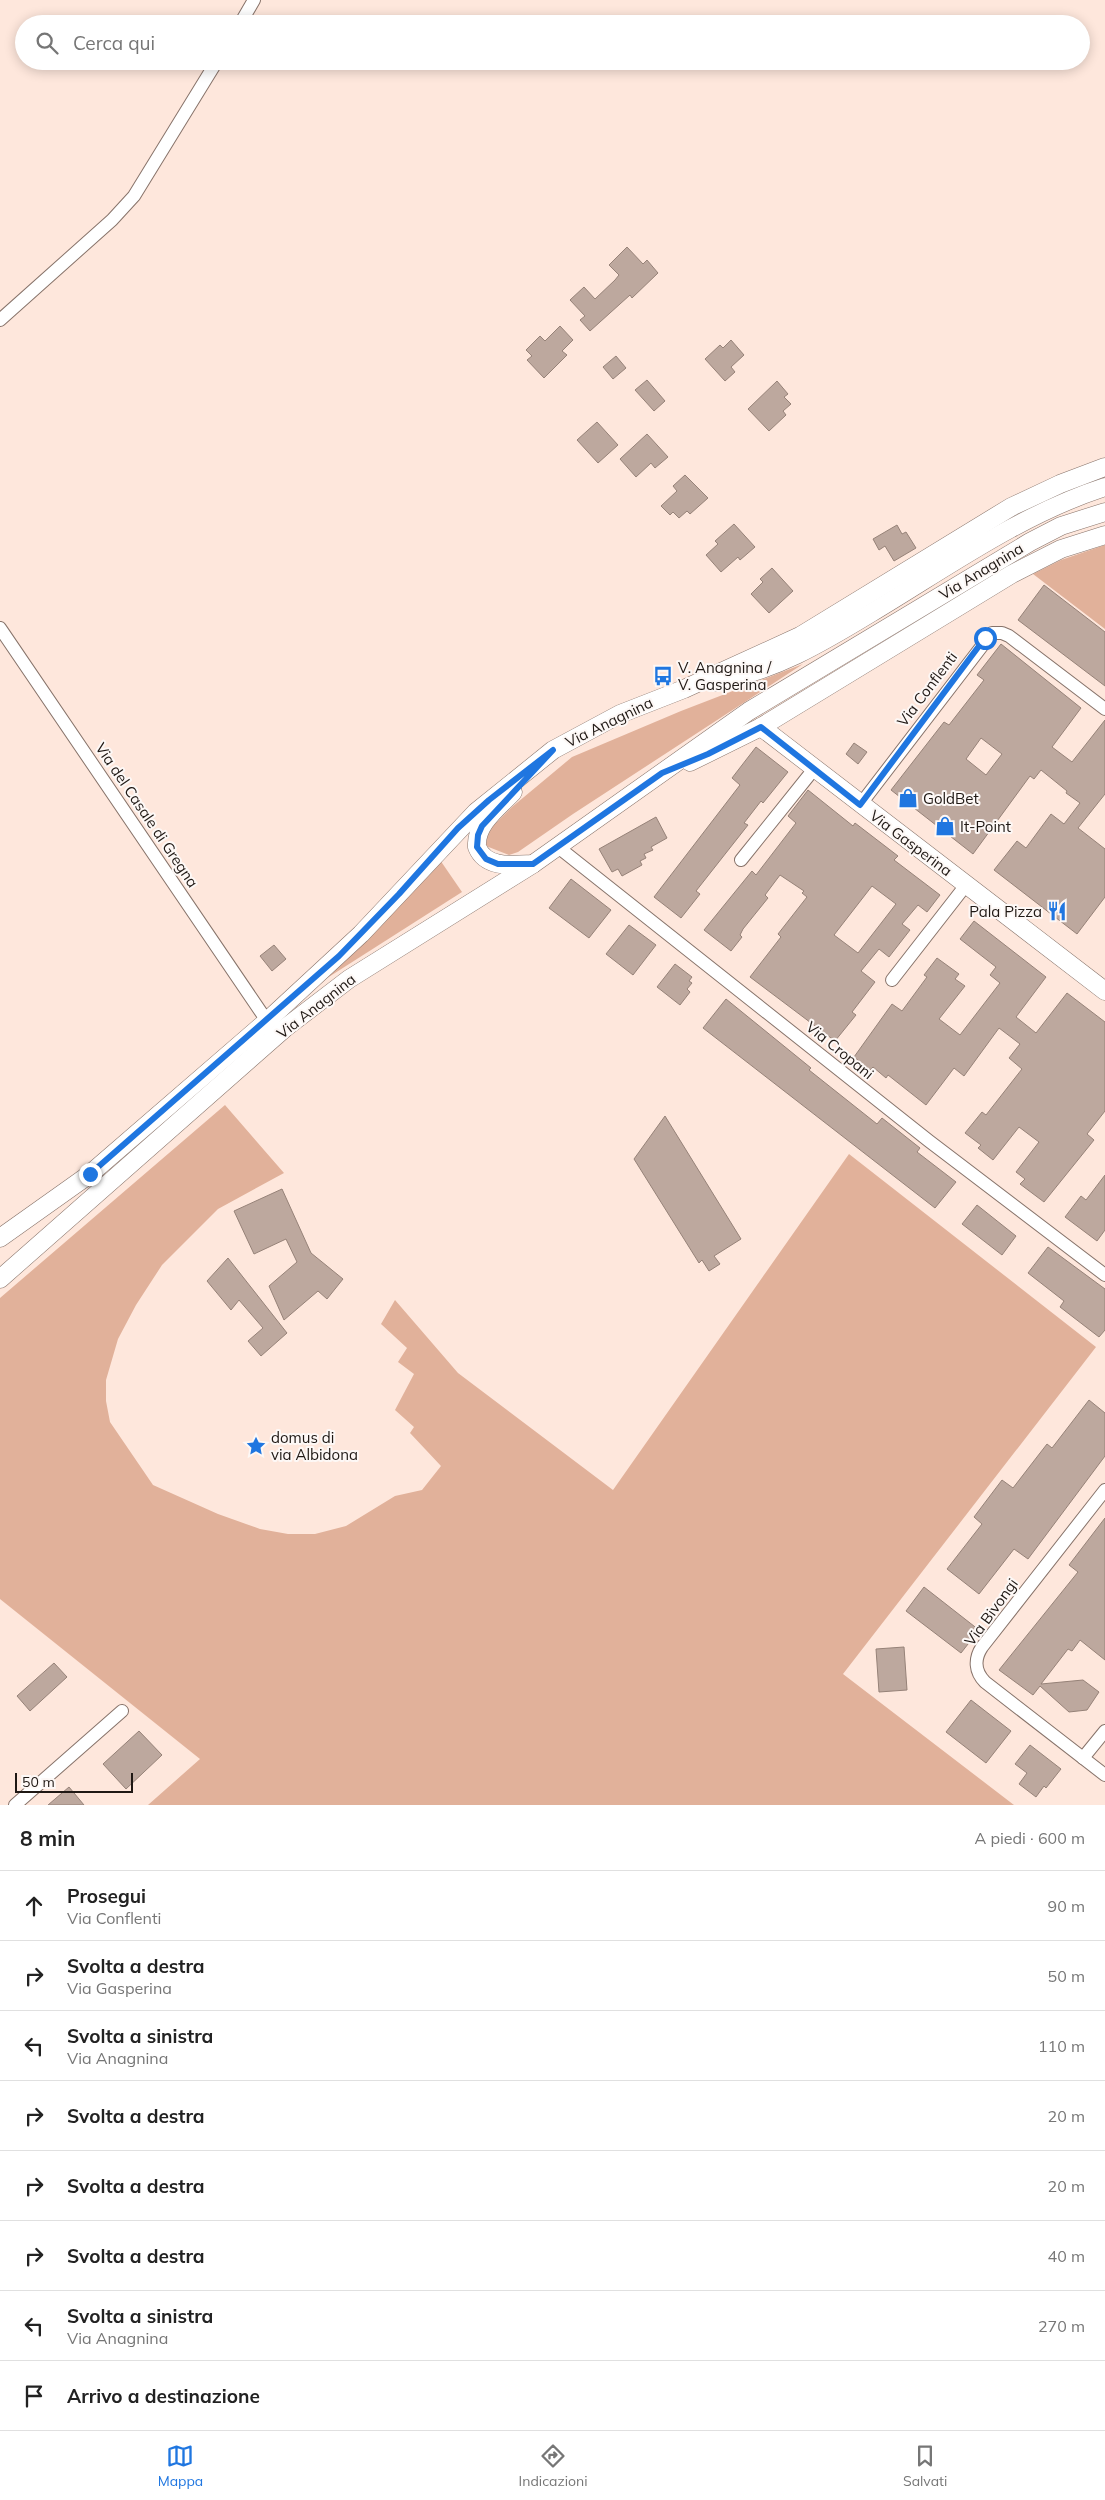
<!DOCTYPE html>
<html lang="it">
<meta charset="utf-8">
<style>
:root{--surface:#fff;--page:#f6f6f6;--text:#222;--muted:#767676;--line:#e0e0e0;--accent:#1f76e0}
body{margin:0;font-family:Mulish,sans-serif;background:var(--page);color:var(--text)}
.scale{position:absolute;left:15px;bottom:12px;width:118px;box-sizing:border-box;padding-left:5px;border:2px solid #1f1814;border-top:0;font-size:14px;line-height:18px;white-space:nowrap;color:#1f1814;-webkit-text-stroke:4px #fdf8f6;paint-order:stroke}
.stop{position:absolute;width:15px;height:15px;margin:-11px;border:4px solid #1f76e0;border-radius:50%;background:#fff}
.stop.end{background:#1f76e0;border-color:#fff;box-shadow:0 1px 5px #0008}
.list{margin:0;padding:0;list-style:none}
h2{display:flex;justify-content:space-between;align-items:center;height:65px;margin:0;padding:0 20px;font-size:21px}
h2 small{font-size:16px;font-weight:400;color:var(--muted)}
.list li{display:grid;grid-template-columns:32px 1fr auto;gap:15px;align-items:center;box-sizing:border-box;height:70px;padding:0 20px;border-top:1px solid var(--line)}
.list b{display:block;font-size:19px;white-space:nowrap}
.list p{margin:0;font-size:16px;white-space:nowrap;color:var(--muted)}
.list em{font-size:16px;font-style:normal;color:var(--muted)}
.icon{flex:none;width:28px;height:28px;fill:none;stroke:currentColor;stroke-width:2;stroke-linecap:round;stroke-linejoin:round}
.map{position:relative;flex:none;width:1105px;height:1805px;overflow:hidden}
.search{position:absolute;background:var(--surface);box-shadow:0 2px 12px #0003;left:15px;right:15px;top:15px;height:55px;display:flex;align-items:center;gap:12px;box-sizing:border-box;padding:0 18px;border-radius:28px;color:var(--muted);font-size:19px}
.sheet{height:625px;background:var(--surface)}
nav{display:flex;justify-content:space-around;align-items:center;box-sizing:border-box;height:70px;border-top:1px solid var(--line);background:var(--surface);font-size:14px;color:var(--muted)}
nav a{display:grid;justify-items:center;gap:2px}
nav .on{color:var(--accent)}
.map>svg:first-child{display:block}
</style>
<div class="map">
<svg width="1105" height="1805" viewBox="0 0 1105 1805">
<rect width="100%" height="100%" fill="#fee7dc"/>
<g fill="#e1b19a">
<path d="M1105,545V629L1033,574L1061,560Z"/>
<path d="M803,664L573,814L518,852L509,855L486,846L487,832L512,807L572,757L681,711Z"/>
<path d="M440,860L462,892L324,980Z"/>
<path d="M225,1105L284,1173L218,1209L162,1265L136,1305L118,1339L106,1380V1401L110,1422L153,1485L218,1514L260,1529L288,1534H315L346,1526L395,1496L422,1490L441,1466L410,1433L414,1427L395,1410L414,1374L398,1362L407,1348L381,1324L395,1300L458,1373L613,1490L849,1154L1096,1347L843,1674L1014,1805H148L200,1759L0,1599V1298Z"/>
</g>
<g fill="#bda89e" stroke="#968278" fill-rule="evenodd">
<path d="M627,247L643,264L647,260L658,273L632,298L630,295L590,331L580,320L585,316L570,300L584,287L595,299L615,280L619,275L609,265Z"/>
<path d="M560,326L573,340L562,351L567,355L544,378L527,360L532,356L526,350L540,336L545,341Z"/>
<path d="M731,340L744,355L731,367L735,372L725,381L705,359L720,345L723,348Z"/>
<path d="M616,356L626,368L613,379L603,367Z"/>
<path d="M647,380L665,401L654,411L635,390Z"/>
<path d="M777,381L788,394L784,397L791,404L783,411L786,415L769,431L748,409Z"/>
<path d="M597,422L618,445L598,463L577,440Z"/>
<path d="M647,434L668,457L655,468L651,463L636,477L620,459Z"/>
<path d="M685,475L708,498L690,514L687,511L679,518L673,512L670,515L661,506L677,491L673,486Z"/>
<path d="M734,524L755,547L740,560L738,557L721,572L706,555L718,544L715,541Z"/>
<path d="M897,525L902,534L906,532L916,548L894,561L885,546L879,550L873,539Z"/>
<path d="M772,568L793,591L769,613L751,594L763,582L760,579Z"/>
<path d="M1044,585L1105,632V686L1018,620Z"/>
<path d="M1001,644L1081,708L1052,747L1072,762L1105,720V794L1078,828L1105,849V897L1077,934L994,870L1017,841L1026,848L1051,814L1064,824L1080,803L1066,793L1067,791L1041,770L1034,779L1030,776L973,854L891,790L944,722L949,725L984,680L977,675ZM981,738L1002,754L986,775L966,759Z"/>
<path d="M854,743L867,752L858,764L846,754Z"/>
<path d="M756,747L788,772L763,803L761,801L744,823L748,825L696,891L700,894L681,918L654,897L740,785L732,778Z"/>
<path d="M808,790L853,826L855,823L898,856L894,860L940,895L927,912L918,905L902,924L910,930L889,957L879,949L861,971L875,982L852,1012L856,1015L835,1041L750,977L781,937L778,934L807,897L802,893L804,891L780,875L765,895L768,898L743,929L740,935L742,937L731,951L704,930L752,871L756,875L796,823L788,816ZM872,886L896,904L858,953L834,935Z"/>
<path d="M656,817L667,838L651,847L653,850L644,854L646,858L640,861L642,865L622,876L618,869L612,872L599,849Z"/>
<path d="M571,879L611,910L589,938L549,908Z"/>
<path d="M974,921L1046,977L1016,1017L1036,1033L1067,993L1105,1022V1111L1087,1134L1094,1140L1044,1202L1020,1184L1025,1179L1016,1172L1039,1142L1019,1127L993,1160L978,1148L981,1145L965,1133L982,1112L986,1115L1022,1069L1009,1058L1020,1044L999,1028L964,1076L954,1068L926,1105L888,1075L886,1078L873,1067L870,1070L854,1057L892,1004L902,1011L927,977L924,975L937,958L959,974L955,979L965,986L939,1019L960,1035L1000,983L990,975L996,967L960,939Z"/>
<path d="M629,925L656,945L633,975L606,954Z"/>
<path d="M274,945L286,959L272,971L260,956Z"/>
<path d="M675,964L692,977L689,981L692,983L687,989L690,992L680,1005L657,987Z"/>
<path d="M726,999L811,1068L809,1070L877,1124L882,1118L920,1148L917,1152L956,1182L935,1208L703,1028Z"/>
<path d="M665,1116L741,1239L714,1256L720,1264L709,1271L702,1260L699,1263L634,1159Z"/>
<path d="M1105,1175V1230L1097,1241L1065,1217L1081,1196L1086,1200Z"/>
<path d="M282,1189L311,1253L343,1279L327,1299L318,1291L284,1320L269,1286L297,1262L286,1239L254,1254L234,1211Z"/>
<path d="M977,1205L1016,1236L1002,1255L962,1224Z"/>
<path d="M1048,1247L1105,1289V1330L1099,1337L1060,1307L1064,1301L1028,1273Z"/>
<path d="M228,1258L287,1333L261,1356L248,1341L263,1328L239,1300L231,1310L207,1281Z"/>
<path d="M1089,1400L1105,1413V1456L1028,1559L1014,1549L979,1594L947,1569L982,1524L974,1517L1002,1480L1013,1488L1047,1444L1052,1448Z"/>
<path d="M1105,1518V1660L1080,1640L1072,1651L1068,1649L1041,1684L1083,1680L1099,1692L1087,1710L1069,1712L1040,1686L1033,1695L999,1670L1078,1572L1069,1565Z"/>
<path d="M924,1587L979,1630L961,1653L906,1611Z"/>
<path d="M904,1647L907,1690L879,1692L876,1649Z"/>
<path d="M54,1663L67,1677L30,1711L17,1696Z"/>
<path d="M971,1700L1011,1731L986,1763L946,1732Z"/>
<path d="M139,1731L162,1755L126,1789L103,1764Z"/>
<path d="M1030,1745L1061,1769L1046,1788L1044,1786L1036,1797L1019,1784L1027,1773L1015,1764Z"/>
<path d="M69,1787L84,1805H48Z"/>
</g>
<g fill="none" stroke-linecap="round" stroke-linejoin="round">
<defs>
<g id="street">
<path d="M240,24L254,0"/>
<path d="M0,320L112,220L134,196L217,61"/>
<path d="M0,628L267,1021"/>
<path d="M860,805L992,633H1002L1009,636L1105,709"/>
<path d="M558,847L929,1141L1105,1275"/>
<path d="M741,860L814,769"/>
<path d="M892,980L966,885"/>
<path d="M1105,1490L982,1647C974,1659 975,1672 985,1682L1105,1775"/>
<path d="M1083,1758L1105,1731"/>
<path d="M15,1805L122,1711"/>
</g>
<g id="secondary">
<path d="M716,682C776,670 820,644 871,613C946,568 1021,514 1105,487"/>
<path d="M761,727L1105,991"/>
<path d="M690,762L761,727L1012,574L1061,549L1105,535"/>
<path d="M513,792C499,807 475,824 477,847C486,869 513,865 533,864"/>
<path d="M0,1238L90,1174L267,1021L361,934L476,812L553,750L620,714L684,689L800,636L1011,507L1060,484L1105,467"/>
<path d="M0,1279L285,1028L349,979L533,864L749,711L1030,542L1061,526L1105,512"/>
</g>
</defs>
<use href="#street" stroke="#87736a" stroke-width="14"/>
<use href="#secondary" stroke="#87736a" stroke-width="19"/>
<use href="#street" stroke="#fff" stroke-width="12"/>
<use href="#secondary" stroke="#fff" stroke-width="18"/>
</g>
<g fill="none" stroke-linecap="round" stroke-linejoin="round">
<path stroke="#1f76e0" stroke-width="6" d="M90,1174L339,956L399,894L458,828L489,800L553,750L482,826L478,835L477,847L486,859L498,864H533L662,773L708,754L761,727L860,805L985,638"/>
</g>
<defs>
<symbol id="bus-bare" viewBox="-9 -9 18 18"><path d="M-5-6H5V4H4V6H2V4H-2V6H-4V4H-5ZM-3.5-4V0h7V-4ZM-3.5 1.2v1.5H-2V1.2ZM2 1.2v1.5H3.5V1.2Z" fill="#1f76e0" stroke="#fdf8f6" stroke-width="2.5" paint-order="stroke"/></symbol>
<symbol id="shop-bare" viewBox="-9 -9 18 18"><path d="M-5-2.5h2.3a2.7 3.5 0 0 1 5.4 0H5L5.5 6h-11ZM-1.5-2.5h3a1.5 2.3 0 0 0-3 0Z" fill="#1f76e0" stroke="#fdf8f6" stroke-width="2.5" paint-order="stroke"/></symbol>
<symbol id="restaurant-bare" viewBox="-9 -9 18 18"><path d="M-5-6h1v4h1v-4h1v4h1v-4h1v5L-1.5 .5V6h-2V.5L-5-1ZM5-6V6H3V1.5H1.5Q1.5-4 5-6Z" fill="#1f76e0" stroke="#fdf8f6" stroke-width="2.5" paint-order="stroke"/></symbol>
<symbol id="sight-bare" viewBox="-9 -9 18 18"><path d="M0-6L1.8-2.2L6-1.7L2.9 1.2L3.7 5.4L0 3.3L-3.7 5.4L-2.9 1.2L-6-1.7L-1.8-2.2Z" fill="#1f76e0" stroke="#fdf8f6" stroke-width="2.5" paint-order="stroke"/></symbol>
</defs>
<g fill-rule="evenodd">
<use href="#bus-bare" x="649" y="662" width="28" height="28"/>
<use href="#shop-bare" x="894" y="784" width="28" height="28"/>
<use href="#shop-bare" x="931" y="812" width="28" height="28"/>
<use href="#restaurant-bare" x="1043" y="897" width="28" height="28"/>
<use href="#sight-bare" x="242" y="1432" width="28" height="28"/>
</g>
<g text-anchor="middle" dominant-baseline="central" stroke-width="4" stroke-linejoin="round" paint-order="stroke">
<g font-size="15" fill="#1f1814" stroke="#fdf8f6">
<text transform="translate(981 571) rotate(-31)">Via Anagnina</text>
<text transform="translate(927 689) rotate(-53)">Via Conflenti</text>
<text transform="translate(609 722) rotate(-26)">Via Anagnina</text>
<text transform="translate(147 815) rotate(56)">Via del Casale di Gregna</text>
<text transform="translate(911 843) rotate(37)">Via Gasperina</text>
<text transform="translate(316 1006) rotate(-38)">Via Anagnina</text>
<text transform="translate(840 1050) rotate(39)">Via Cropani</text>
<text transform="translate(991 1612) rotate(-54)">Via Bivongi</text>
</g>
<g font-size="15" fill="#1f1814" stroke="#fdf8f6" text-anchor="start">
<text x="678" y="667">V. Anagnina /<tspan x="678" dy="17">V. Gasperina</tspan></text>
<text x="923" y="798">GoldBet</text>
<text x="960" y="826">It-Point</text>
<text x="1042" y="911" text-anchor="end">Pala Pizza</text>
<text x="271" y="1437">domus di<tspan x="271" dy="17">via Albidona</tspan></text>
</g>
</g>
</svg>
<div class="scale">50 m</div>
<div class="stop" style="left:985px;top:638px"></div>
<div class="stop end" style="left:90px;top:1174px"></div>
<div class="search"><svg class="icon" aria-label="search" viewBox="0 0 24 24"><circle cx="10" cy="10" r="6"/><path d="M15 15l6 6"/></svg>Cerca qui</div>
</div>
<section class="sheet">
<h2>8 min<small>A piedi · 600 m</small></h2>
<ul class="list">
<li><svg class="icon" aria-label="ahead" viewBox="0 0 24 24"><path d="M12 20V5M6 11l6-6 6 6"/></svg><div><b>Prosegui</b><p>Via Conflenti</p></div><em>90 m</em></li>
<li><svg class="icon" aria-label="right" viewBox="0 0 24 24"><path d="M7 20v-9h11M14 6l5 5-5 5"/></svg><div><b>Svolta a destra</b><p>Via Gasperina</p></div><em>50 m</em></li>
<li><svg class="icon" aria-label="left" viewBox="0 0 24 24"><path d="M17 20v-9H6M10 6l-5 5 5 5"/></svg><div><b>Svolta a sinistra</b><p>Via Anagnina</p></div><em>110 m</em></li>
<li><svg class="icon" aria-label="right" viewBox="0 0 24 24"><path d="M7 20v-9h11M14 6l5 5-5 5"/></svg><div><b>Svolta a destra</b></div><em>20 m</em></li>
<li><svg class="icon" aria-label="right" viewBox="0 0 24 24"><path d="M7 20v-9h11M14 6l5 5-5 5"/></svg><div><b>Svolta a destra</b></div><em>20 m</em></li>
<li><svg class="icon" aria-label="right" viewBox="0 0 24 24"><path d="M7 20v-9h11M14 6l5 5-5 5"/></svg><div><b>Svolta a destra</b></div><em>40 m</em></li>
<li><svg class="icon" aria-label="left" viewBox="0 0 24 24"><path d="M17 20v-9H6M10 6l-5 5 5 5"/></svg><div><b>Svolta a sinistra</b><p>Via Anagnina</p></div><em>270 m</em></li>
<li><svg class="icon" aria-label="arrive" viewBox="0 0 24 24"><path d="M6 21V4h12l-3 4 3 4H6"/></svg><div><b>Arrivo a destinazione</b></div></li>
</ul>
</section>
<nav>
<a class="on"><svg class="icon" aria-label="map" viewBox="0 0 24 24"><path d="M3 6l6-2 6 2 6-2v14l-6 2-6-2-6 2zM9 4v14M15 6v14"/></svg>Mappa</a>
<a><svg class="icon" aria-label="directions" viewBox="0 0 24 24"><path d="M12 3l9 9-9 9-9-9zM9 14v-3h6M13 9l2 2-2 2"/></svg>Indicazioni</a>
<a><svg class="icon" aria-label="saved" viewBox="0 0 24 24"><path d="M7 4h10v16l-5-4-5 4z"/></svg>Salvati</a>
</nav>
